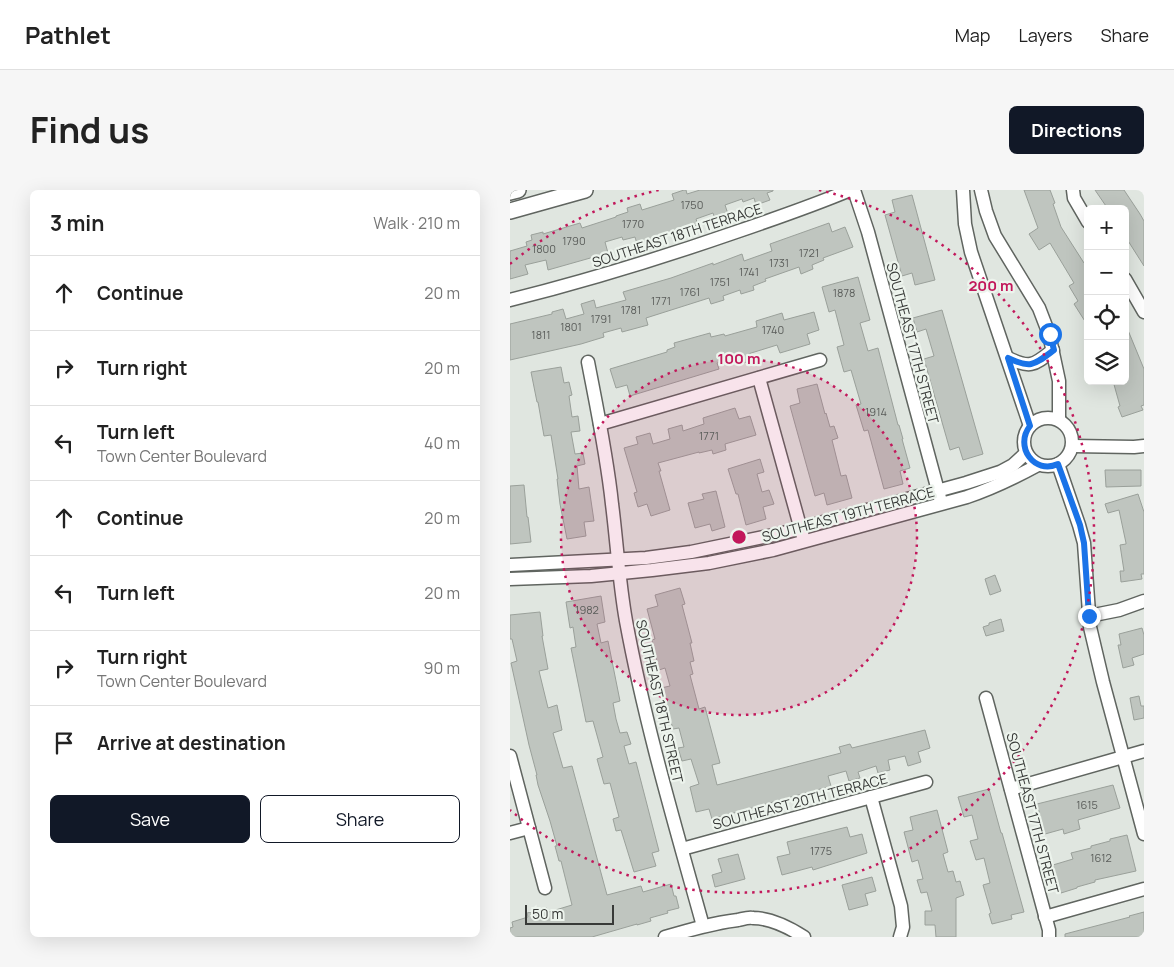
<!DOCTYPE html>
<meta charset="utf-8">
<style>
:root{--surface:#fff;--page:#f6f6f6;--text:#222;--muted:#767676;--line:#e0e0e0;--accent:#111827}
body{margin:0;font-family:Manrope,sans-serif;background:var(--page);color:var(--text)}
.controls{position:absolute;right:15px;top:15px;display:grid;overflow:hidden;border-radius:8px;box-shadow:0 5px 20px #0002}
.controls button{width:45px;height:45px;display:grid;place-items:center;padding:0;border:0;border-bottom:1px solid var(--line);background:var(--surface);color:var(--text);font:25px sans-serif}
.scale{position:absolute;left:15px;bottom:12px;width:89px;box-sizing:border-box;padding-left:5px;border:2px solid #383a38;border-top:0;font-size:14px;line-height:18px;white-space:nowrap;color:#383a38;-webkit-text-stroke:4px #edf4ed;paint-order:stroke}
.stop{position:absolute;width:15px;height:15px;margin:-11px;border:4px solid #1a73e8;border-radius:50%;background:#fff}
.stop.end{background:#1a73e8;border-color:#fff;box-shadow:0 1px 5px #0008}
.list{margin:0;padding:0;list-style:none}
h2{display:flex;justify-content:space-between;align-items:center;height:65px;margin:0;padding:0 20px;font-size:21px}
h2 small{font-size:16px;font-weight:400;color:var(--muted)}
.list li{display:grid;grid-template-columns:32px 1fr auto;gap:15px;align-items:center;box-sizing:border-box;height:75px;padding:0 20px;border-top:1px solid var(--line)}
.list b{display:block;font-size:19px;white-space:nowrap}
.list p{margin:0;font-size:16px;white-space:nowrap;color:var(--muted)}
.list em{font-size:16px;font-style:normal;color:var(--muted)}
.actions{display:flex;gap:10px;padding:15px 20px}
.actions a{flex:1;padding:11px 0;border:1px solid var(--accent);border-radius:8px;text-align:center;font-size:18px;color:var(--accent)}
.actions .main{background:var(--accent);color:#fff}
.icon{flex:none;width:28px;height:28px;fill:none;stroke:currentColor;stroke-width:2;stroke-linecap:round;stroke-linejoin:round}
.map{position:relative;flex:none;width:634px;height:747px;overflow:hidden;border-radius:8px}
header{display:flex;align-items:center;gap:30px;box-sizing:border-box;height:70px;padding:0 25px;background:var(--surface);border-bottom:1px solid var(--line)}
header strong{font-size:24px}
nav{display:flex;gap:28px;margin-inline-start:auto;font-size:18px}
.intro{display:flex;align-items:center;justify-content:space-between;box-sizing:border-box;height:120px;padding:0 30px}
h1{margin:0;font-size:35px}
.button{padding:12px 22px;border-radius:8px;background:var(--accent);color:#fff;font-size:18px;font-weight:700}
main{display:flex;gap:30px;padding:0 30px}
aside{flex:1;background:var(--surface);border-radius:8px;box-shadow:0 5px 20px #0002}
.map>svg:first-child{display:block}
</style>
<header>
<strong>Pathlet</strong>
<nav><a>Map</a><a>Layers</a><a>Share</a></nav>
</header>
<div class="intro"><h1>Find us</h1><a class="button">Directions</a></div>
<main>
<aside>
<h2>3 min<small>Walk · 210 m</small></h2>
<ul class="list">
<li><svg class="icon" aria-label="ahead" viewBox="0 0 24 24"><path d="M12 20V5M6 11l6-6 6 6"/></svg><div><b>Continue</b></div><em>20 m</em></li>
<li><svg class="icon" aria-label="right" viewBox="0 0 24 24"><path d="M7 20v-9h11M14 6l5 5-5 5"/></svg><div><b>Turn right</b></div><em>20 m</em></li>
<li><svg class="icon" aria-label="left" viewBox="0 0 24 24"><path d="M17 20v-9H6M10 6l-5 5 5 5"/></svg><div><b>Turn left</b><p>Town Center Boulevard</p></div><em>40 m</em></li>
<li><svg class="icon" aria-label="ahead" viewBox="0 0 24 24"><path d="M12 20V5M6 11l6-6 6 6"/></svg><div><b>Continue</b></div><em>20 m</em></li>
<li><svg class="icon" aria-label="left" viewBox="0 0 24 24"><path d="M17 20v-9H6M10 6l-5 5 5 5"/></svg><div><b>Turn left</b></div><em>20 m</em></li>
<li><svg class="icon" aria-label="right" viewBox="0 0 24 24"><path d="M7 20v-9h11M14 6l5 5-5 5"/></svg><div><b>Turn right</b><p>Town Center Boulevard</p></div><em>90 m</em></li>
<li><svg class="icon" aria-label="arrive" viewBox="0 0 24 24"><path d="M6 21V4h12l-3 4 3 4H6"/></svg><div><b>Arrive at destination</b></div></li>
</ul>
<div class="actions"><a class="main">Save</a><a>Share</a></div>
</aside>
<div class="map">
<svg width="634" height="747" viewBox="0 0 634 747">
<rect width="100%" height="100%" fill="#e0e6e0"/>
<g fill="#bfc5bf" stroke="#9aa09a">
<path d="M174,0H176L177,4L190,0H263V1L257,3L260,10L246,15L244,8L233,12L232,9L215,15L218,24L205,29L203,23L186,29L188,35L174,40L127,54L125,47L113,50L112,47L95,52L98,63L38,80L36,70L15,75L18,84L0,89V61L17,56L16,52L22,50L21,45L33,42V44L70,33L72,38L106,27V26L118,22L117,18L130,14L132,20L164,10L162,4Z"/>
<path d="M514,0H540L545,13L543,14L551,37L574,73L578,71V136L564,114L568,111L559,96L564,93L540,53L529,60L519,44L528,38Z"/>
<path d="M585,0H614L630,24L634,31V76L615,46V19H598Z"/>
<path d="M402,5L425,90L405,95L402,83L392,86L375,25L385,22L382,10Z"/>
<path d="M319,33L322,42L335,37L343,57L313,68L314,70L302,75L303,79L291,84L289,77L255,89L256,91L243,96L244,100L231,104L230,100L213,106L214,110L201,114L199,108L136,128L138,135L112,142L111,138L93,143L94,147L71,154L0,170V134L42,124V122L53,119L56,129L74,124L71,114L84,110L86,118L116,110L113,102L161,88L203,73V75L232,64L234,71L262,61L260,54Z"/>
<path d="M348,87L360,130L350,133L358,161L368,158L388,235H389L393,249H392L400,278L390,281L393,294L374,299L358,240L354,241L346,215L351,214L341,180L334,182L327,157L334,155L325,120L319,122L312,97Z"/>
<path d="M432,120L473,264L453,270L449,257L440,260L414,169L424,166L416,139L407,142L403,128Z"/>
<path d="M304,122L309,140L297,144L300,154L270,163L267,155L238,164L240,171L227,175L225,168L207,173L209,179L120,206L117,195L106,198L100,179L157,162V160L165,157L164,153L200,143L201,147L214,144L215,146L247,137L246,131L272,123L274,130Z"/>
<path d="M615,133L634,179V215L631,216L633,220L612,227L608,217L610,216L603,191H615Z"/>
<path d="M51,177L54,193L59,192L62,205L59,206L62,227L68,226L70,241L61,242L65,264L73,263L75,274L67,276L69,299L79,297L84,331L74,332L76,346L57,349L50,314L47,289H48L41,245L34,246L28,212H27L21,182Z"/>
<path d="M307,194L315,224L316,223L320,237L324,236L328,248L322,250L331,286L336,285L342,308L317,315L314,303L305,306L280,216L290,213L287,199Z"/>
<path d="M225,218L229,229L240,226L246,245L215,254L216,260L203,264L202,260L189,263V262L148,273L151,281H149L160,320L141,326L137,314L128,317L124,303L127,302L114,258L128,254L126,247L140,243L143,254L160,249L158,239L172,235L173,241L194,234L193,228Z"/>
<path d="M250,269L254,282L247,284L252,302L259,300L264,314L253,317L256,329L236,335L228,304H226L218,279Z"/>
<path d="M595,280H631V296L596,297Z"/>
<path d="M14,295L17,327H18L21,352L0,354V296Z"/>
<path d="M206,301L215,337L202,341L200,334L185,338L178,313L194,309L192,304Z"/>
<path d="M628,304L634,322V384H631L632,389L611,392L610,381H614L610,355L616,354V353L609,320L598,323L595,314Z"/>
<path d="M485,385L491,401L480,405L475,389Z"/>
<path d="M170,398L175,414L172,415L182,453H180L184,471L180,472L183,484L180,485L189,519L195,517L210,573L202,575L207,595L331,563L329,557L340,554L342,558L415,540L420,558L408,562L411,572L398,576L395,566L378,570L380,580L368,583L366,576L348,582L350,588L339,591L336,581L318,586L321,596L202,629L199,619L186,622L180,597L189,594L181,569L172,571L168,558L174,557L169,538L163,539L156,515L151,498L160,496L155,478L149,480L142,450L145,449L137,419L148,416L145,405Z"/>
<path d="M91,406L95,432L87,434L91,453L98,451L110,511L103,513L106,529L110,543L117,542L121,554L114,556L119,574L126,572L149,661L142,663L146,676L124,682L111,640L106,641L103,629L109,627L100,593L94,594L87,569L93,567L83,531L76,532L61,458L66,457L63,437L60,438L56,412Z"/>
<path d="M30,422L33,446H32L38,479L29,481L38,518L47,515L52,540L43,543L53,578L62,576L97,705L131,696L133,702L161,694L164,706H166L169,718L157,721L158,723L140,728L141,731L127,735V734L82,747H0V738L3,737L2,732L18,727L17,723L37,718L39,722L62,715L51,671H49L45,656H47L40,631L28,595L26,585H27L19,555L1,473L7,471L2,449H0V425Z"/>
<path d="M491,429L494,441L476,446L473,437L479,435V433Z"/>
<path d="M632,438L634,445V464L622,468L624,475L613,478L608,455H611L609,444Z"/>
<path d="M629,506L631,516H634V528L624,530L620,508Z"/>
<path d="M603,595L610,618L568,630L570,639L554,644L553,639L535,644L527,614Z"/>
<path d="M479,599L491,643H492L514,722L501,725L502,729L482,734L479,724L481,723L473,695L480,693L474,668L466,670L460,651L468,649L462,625L454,627L448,607Z"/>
<path d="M427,620L438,662L433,664L438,682L443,681L446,692L450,691L454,705L446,708V747H426L425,735H415V721H422L417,702L411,703L407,690L413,689L408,670L402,672L394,642L403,640L400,627Z"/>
<path d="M337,637L340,647L352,644L357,663L303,680L302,677L272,685L267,667L280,664L277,652Z"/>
<path d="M617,645L626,681L585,690V692L567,697V698L551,703L543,675L563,669L561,663L581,658V656L600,651V649Z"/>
<path d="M228,664L235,689L205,697L202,685L212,682L208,669Z"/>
<path d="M362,687L366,701L355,704L358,715L339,720L332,695Z"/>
<path d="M634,722V747H555V744L620,727L619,726Z"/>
</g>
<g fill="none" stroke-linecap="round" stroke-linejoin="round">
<defs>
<g id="minor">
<path d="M344,0L358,42L430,308"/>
<path d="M453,0L455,34L461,62L520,236"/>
<path d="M471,0L476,21L485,46L529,118L539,144L549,191V230"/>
<path d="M563,0L564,8L578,32"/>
<path d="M615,89L634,122"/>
<path d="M0,110C76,91 151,68 226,42C264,29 302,16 340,0"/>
<path d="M498,168C521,179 524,175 543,160"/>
<path d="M78,172C87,219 97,266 102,314C107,353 109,392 116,431C135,534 165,635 193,736"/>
<path d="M249,188L293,347"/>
<circle cx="538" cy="252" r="24"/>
<path d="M90,234L310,170"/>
<path d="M563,256L624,257L634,256"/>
<path d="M548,274L569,335L574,353L580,437L593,492L634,644"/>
<path d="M0,375L136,368L181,362L273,343L456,293L490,282L503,275L516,263"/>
<path d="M0,389L81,386L142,380L199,373L263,360L457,307C484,298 504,288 528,275"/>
<path d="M579,426L609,420L634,411"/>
<path d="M476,508L539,740V747"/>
<path d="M0,566L35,698"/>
<path d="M501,599L634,561"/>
<path d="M361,607L391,716L393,737L390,747"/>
<path d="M0,643L19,638"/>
<path d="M172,659L416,592"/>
<path d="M535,727L634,699"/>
<path d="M155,747C179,740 203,733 228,730C233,729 238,727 243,728C260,728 280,738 294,747"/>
</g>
<g id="tertiary">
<path d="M0,2L8,0"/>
<path d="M0,21L75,0"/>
</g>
</defs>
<use href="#minor" stroke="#606560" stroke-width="15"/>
<use href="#tertiary" stroke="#606560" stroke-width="18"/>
<use href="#minor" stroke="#fff" stroke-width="12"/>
<use href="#tertiary" stroke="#fff" stroke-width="15"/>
</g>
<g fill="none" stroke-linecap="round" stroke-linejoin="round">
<path stroke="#1a73e8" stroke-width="6" d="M540,144L544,160C524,175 521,179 498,168L520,236C504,256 524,285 548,274L570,335L574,353L579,426"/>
</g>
<circle cx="229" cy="347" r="178" fill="#c2185b" fill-opacity=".12"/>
<g fill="none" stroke="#c2185b" stroke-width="2.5" stroke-dasharray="2.5 5">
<circle cx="229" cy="347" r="178"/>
<path d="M0 74A356 356 0 0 1 149 0M309 0A356 356 0 1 1 0 620"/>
</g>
<g text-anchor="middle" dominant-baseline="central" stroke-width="4.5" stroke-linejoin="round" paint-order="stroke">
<g font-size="11" fill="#5a5d5a">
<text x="182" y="14">1750</text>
<text x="123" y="33">1770</text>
<text x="64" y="50">1790</text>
<text x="34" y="58">1800</text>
<text x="299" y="62">1721</text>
<text x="269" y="72">1731</text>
<text x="239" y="81">1741</text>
<text x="210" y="91">1751</text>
<text x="180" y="101">1761</text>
<text x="334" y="102">1878</text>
<text x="151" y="110">1771</text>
<text x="121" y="119">1781</text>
<text x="91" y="128">1791</text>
<text x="61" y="136">1801</text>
<text x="263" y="139">1740</text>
<text x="31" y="144">1811</text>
<text x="366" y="221">1914</text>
<text x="199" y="245">1771</text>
<text x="77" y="419">1982</text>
<text x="577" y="614">1615</text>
<text x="311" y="660">1775</text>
<text x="591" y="667">1612</text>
</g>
<g font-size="14" fill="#383a38" stroke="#edf4ed">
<text transform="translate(167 45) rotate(-18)">SOUTHEAST 18TH TERRACE</text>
<text transform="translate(403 153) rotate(75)">SOUTHEAST 17TH STREET</text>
<text transform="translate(338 324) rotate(-15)">SOUTHEAST 19TH TERRACE</text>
<text transform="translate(150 511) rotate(77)">SOUTHEAST 18TH STREET</text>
<text transform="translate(290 611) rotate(-15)">SOUTHEAST 20TH TERRACE</text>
<text transform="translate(523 623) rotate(75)">SOUTHEAST 17TH STREET</text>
</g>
</g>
<circle cx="229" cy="347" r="8" fill="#c2185b" stroke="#edf4ed" stroke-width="2.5"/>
<g font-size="15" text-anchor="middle" font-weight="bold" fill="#c2185b" stroke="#edf4ed" stroke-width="4.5" stroke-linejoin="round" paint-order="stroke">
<text x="481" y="101">200 m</text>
<text x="229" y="174">100 m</text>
</g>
</svg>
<div class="controls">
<button>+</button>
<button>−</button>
<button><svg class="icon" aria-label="locate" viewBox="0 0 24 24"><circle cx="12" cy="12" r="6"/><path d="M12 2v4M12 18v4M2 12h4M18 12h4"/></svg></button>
<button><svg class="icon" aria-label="layers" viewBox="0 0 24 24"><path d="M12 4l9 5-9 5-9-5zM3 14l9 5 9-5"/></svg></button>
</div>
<div class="scale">50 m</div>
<div class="stop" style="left:540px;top:144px"></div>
<div class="stop end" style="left:579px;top:426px"></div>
</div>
</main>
